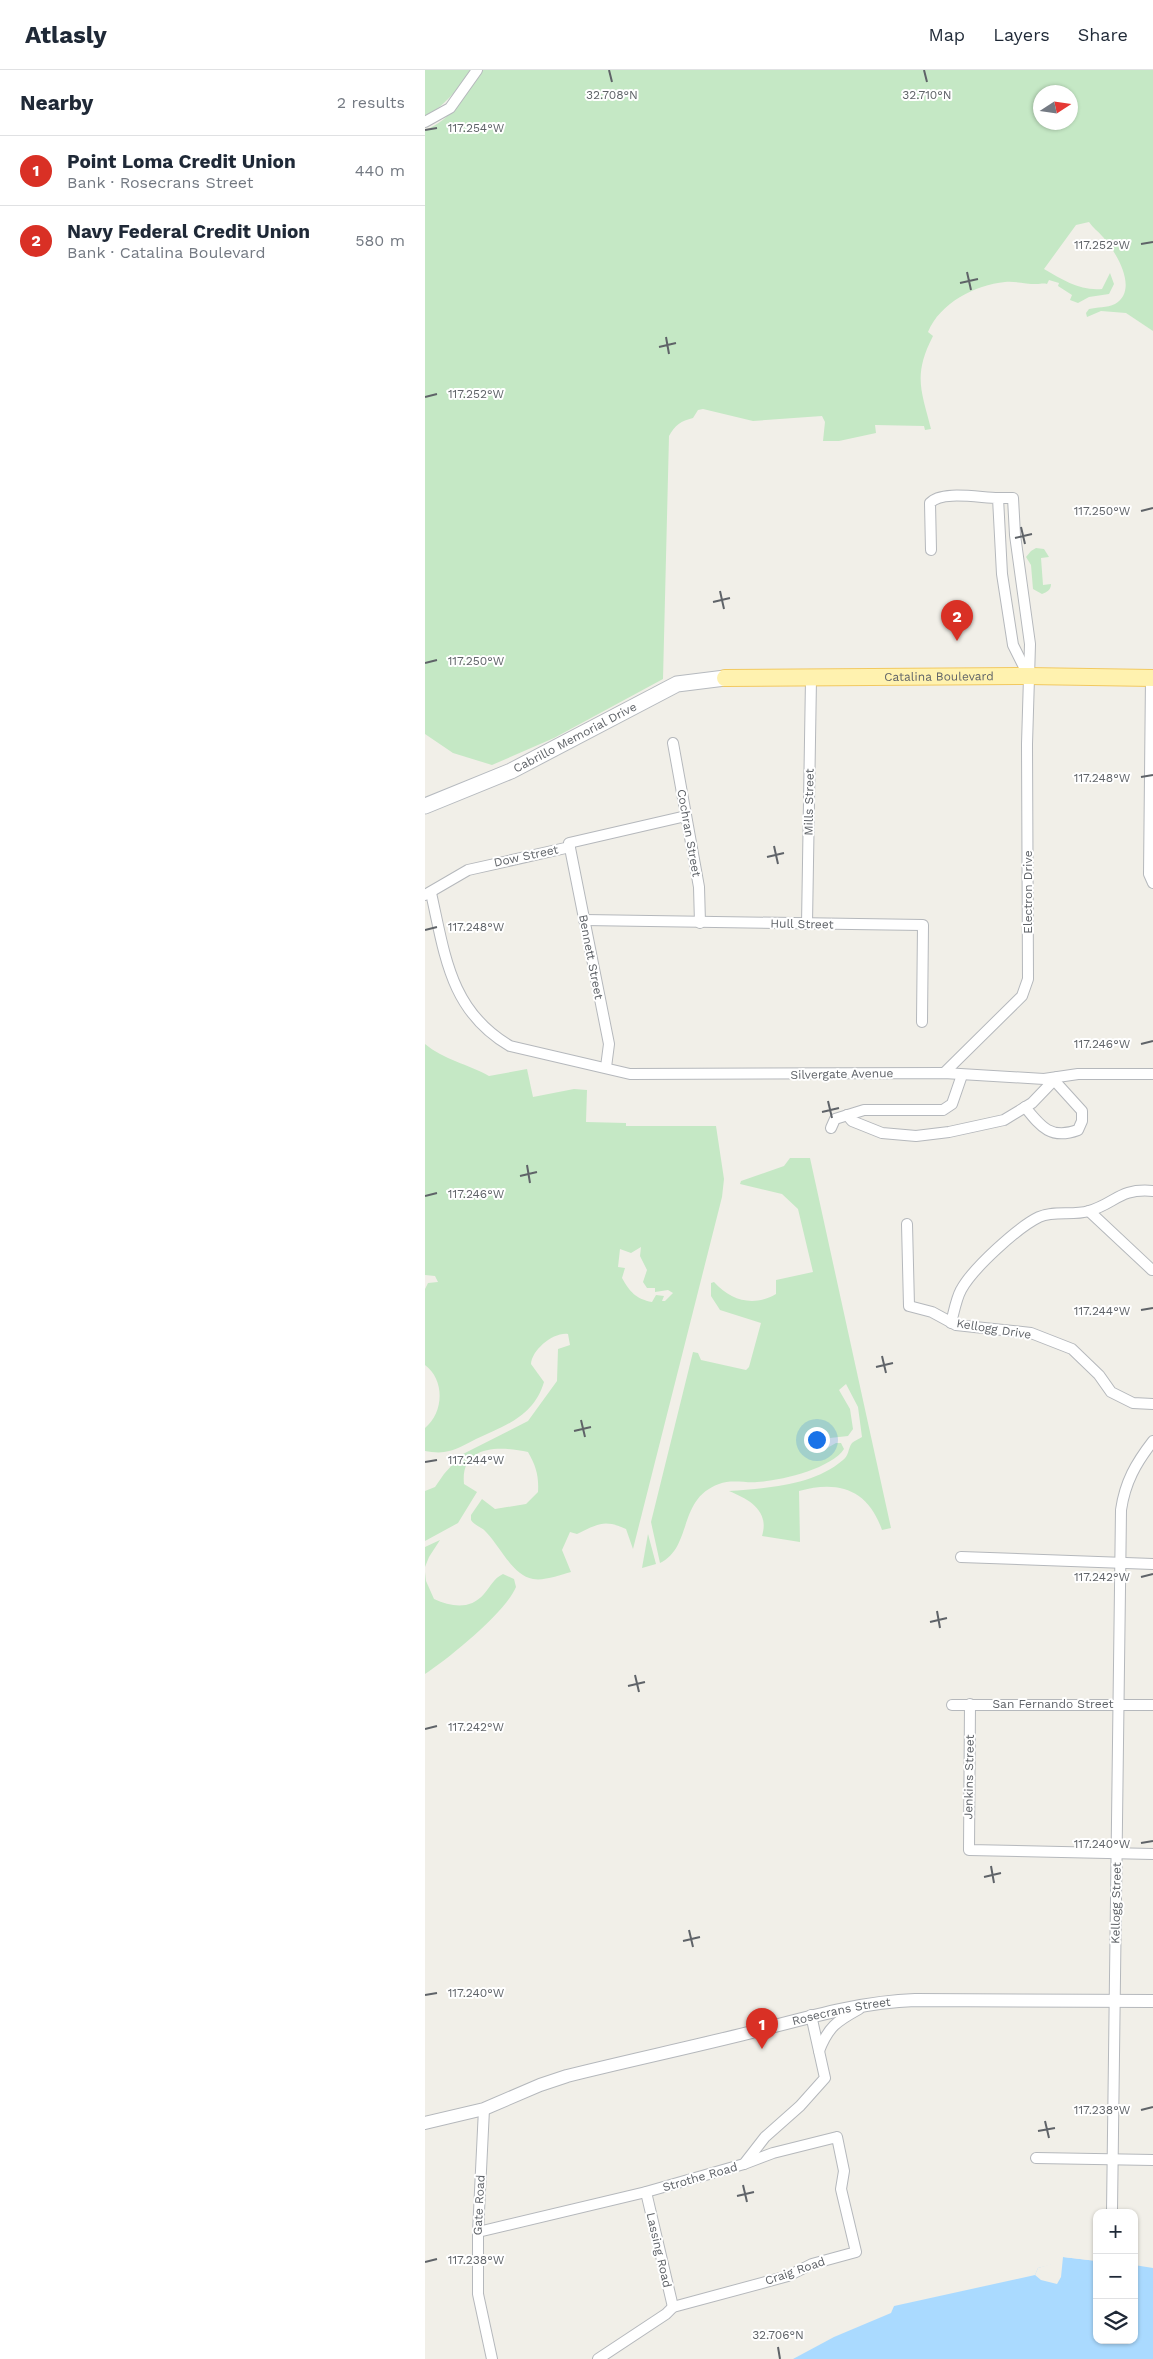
<!DOCTYPE html>
<meta charset="utf-8">
<style>
:root{--surface:#fff;--page:#f2f2f3;--text:#1f2937;--muted:#747a83;--line:#e0e1e3;--accent:#d93025}
body{margin:0;font-family:"Work Sans",sans-serif;background:var(--page);color:var(--text)}
.controls{position:absolute;right:15px;bottom:15px;display:grid;overflow:hidden;border-radius:10px;box-shadow:0 1px 4px #0004}
.controls button{width:45px;height:45px;display:grid;place-items:center;padding:0;border:0;border-bottom:1px solid var(--line);background:var(--surface);color:var(--text);font:25px sans-serif}
.compass{position:absolute;left:608px;top:15px;width:45px;height:45px;border-radius:50%;background:var(--surface);box-shadow:0 1px 4px #0004;rotate:78deg}
.you{position:absolute;left:391px;top:1369px;width:18px;height:18px;margin:-12px;border:4px solid #fff;border-radius:50%;background:#1a73e8;box-shadow:0 0 0 8px #1a73e833}
.badge{display:grid;place-items:center;width:32px;height:32px;border-radius:50%;background:var(--accent);color:#fff;font-size:16px;font-weight:700}
.pin{position:absolute;translate:-50% -41px;filter:drop-shadow(0 1px 2px #0008)}
.pin::after{content:'';position:absolute;top:26px;width:18px;height:15px;background:inherit;clip-path:polygon(0 0,100% 0,50% 100%)}
.list{margin:0;padding:0;list-style:none}
h2{display:flex;justify-content:space-between;align-items:center;height:65px;margin:0;padding:0 20px;font-size:21px}
h2 small{font-size:16px;font-weight:400;color:var(--muted)}
.list li{display:grid;grid-template-columns:32px 1fr auto;gap:15px;align-items:center;box-sizing:border-box;height:70px;padding:0 20px;border-top:1px solid var(--line)}
.list b{display:block;font-size:19px;white-space:nowrap}
.list p{margin:0;font-size:16px;white-space:nowrap;color:var(--muted)}
.list em{font-size:16px;font-style:normal;color:var(--muted)}
.icon{flex:none;width:28px;height:28px;fill:none;stroke:currentColor;stroke-width:2;stroke-linecap:round;stroke-linejoin:round}
.map{position:relative;flex:none;width:728px;height:2289px;overflow:hidden}
header{display:flex;align-items:center;gap:30px;box-sizing:border-box;height:70px;padding:0 25px;background:var(--surface);border-bottom:1px solid var(--line)}
header strong{font-size:24px}
nav{display:flex;gap:28px;margin-inline-start:auto;font-size:18px}
main{display:flex}
aside{flex:1;background:var(--surface)}
.map>svg:first-child{display:block}
</style>
<header>
<strong>Atlasly</strong>
<nav><a>Map</a><a>Layers</a><a>Share</a></nav>
</header>
<main>
<aside>
<h2>Nearby<small>2 results</small></h2>
<ul class="list">
<li><span class="badge">1</span><div><b>Point Loma Credit Union</b><p>Bank · Rosecrans Street</p></div><em>440 m</em></li>
<li><span class="badge">2</span><div><b>Navy Federal Credit Union</b><p>Bank · Catalina Boulevard</p></div><em>580 m</em></li>
</ul>
</aside>
<div class="map">
<svg width="728" height="2289" viewBox="0 0 728 2289">
<rect width="100%" height="100%" fill="#f1efe8"/>
<g fill="#c5e8c5" fill-rule="evenodd">
<path d="M0,0H45C34,19 19,36 0,47Z"/>
<path d="M58,0H728V261L701,243L676,241L662,247L661,243L664,239C672,237 682,238 690,234C715,220 690,180 677,166C673,161 668,158 664,152L651,155L619,199C638,210 655,221 677,219L685,203L689,214L684,224L664,227L653,233L645,230L647,225L633,216L634,213L624,210L622,214C618,213 616,214 611,214C601,214 590,211 580,212C550,215 515,233 503,262L508,266C488,305 496,320 506,359L500,360L499,356L450,355L451,363L414,371H398L400,352L397,346L328,351L278,339L273,340L268,348C256,351 250,355 244,366L238,609L129,668L67,695L28,683L0,664V60C27,50 42,23 58,0ZM616,22H646V52H616Z"/>
<path d="M611,478L619,479L624,487L616,488L618,515L626,514C626,520 622,522 617,524L608,519L606,495L601,487L606,481Z"/>
<path d="M0,974C19,990 43,994 64,1006L102,999L108,1027L149,1019L162,1020L161,1052L201,1053V1056H291L299,1109L297,1127L208,1479L201,1459C179,1449 173,1454 152,1464L145,1462L137,1480L146,1502C135,1505 119,1511 108,1509C87,1505 75,1476 61,1462C57,1457 50,1456 46,1450V1445L57,1429L70,1439L101,1434L113,1422C114,1406 111,1396 103,1382C76,1376 35,1374 39,1414L52,1422L33,1453L0,1471V1421L10,1417L19,1404L36,1385L103,1351L132,1311L133,1279L145,1275L143,1264C128,1262 107,1280 106,1294L119,1312C109,1346 80,1356 51,1369C41,1374 30,1381 19,1382C13,1383 6,1382 0,1381V1358C19,1342 20,1310 0,1295V1219L3,1213L13,1212L10,1206L0,1205ZM216,1177L215,1186L222,1200L218,1212L222,1218H230V1222L243,1220L248,1223L240,1231H237L239,1226L231,1225L227,1232C211,1229 205,1222 197,1208L200,1198L193,1197L195,1179L206,1183Z"/>
<path d="M365,1088H385L466,1458L457,1460C443,1419 413,1410 374,1421L375,1472L337,1466C345,1440 323,1429 304,1421C341,1418 388,1416 418,1390C424,1386 423,1378 427,1373C429,1371 434,1369 437,1367L433,1337L421,1314L414,1320L425,1339L428,1359L423,1366L405,1368L402,1378L411,1373H416L419,1379C406,1399 354,1411 332,1412C320,1413 306,1409 294,1414C252,1429 268,1477 235,1493L226,1452L268,1282L273,1283L276,1290L321,1300L324,1297L336,1253L295,1240L286,1226V1213L289,1212C306,1231 329,1237 351,1224V1210L388,1202L373,1139L357,1124L315,1114L316,1111L359,1096Z"/>
<path d="M223,1464L231,1494L217,1498Z"/>
<path d="M15,1470L4,1487L0,1497V1477Z"/>
<path d="M0,1502L1,1511L9,1529C27,1537 45,1540 59,1524C66,1516 68,1509 78,1504L89,1509L91,1517C80,1543 24,1588 0,1604Z"/>
</g>
<path fill="#aadaff" d="M638,2187L672,2191V2270H709V2195L728,2198V2289H352L460,2238L610,2205L613,2198L625,2195Z"/>
<g fill="#f1efe8">
<path d="M637,2185L672,2189V2191L638,2187L636,2207L632,2214L616,2210L610,2205L613,2198L626,2194V2192Z"/>
<path d="M459,2235L469,2236L466,2243L409,2267L368,2289H350Z"/>
</g>
<g fill="none" stroke-linecap="round" stroke-linejoin="round">
<defs>
<g id="minor">
<path d="M0,52L25,38L52,0"/>
<path d="M506,480L505,433C516,420 556,428 573,428L577,504L588,575L603,605"/>
<path d="M726,608L724,804L728,813"/>
<path d="M248,673L274,817L275,853"/>
<path d="M6,823C20,885 25,941 85,976L205,1004L519,1003L619,1009L653,1004H728"/>
<path d="M0,825L43,800L145,777"/>
<path d="M159,850L498,855L497,952"/>
<path d="M382,854L386,609"/>
<path d="M181,997L184,974L144,773L261,746"/>
<path d="M519,1003L597,926L603,909L602,674L605,574L590,465L588,428H573"/>
<path d="M600,1037C616,1057 626,1070 653,1060L657,1051V1041L628,1009"/>
<path d="M422,1045L427,1051L457,1063L491,1066L524,1062L579,1050L607,1033L632,1007"/>
<path d="M406,1058L410,1049L439,1040H518L527,1034L537,1005"/>
<path d="M664,1141L727,1200"/>
<path d="M482,1154L484,1236L507,1242L531,1255L606,1263L647,1279L674,1305L686,1322L708,1333L728,1334"/>
<path d="M526,1253C529,1242 531,1229 536,1220C547,1199 593,1157 614,1147C630,1140 647,1146 664,1141C691,1133 694,1118 728,1121"/>
<path d="M536,1487L728,1494"/>
<path d="M545,1634L544,1780L728,1784"/>
<path d="M527,1635H728"/>
<path d="M394,1981C403,1957 412,1951 434,1939"/>
<path d="M59,2039L53,2162V2224L67,2289"/>
<path d="M611,2088L728,2090"/>
<path d="M221,2122L248,2237"/>
<path d="M687,2141L696,1440C700,1412 711,1393 728,1371"/>
<path d="M53,2162L221,2122L319,2094L340,2067L375,2036L400,2008L386,1945"/>
<path d="M173,2289L241,2244L248,2237L363,2206L387,2194L431,2182L416,2119L419,2101L412,2067L348,2083L319,2094"/>
</g>
<g id="tertiary">
<path id="s1" d="M0,2053L59,2039L115,2015L142,2006C202,1991 263,1978 323,1963C378,1949 433,1932 490,1930L728,1931"/>
</g>
<g id="secondary">
<path id="s2" d="M0,736L86,701L252,614L300,608"/>
</g>
<g id="primary">
<path id="s3" d="M300,608L603,606L728,608"/>
</g>
</defs>
<use href="#minor" stroke="#b5b8bc" stroke-width="12"/>
<use href="#tertiary" stroke="#b5b8bc" stroke-width="14"/>
<use href="#secondary" stroke="#b6babf" stroke-width="17"/>
<use href="#primary" stroke="#f2c960" stroke-width="18"/>
<use href="#minor" stroke="#fff" stroke-width="10"/>
<use href="#tertiary" stroke="#fff" stroke-width="12"/>
<use href="#secondary" stroke="#fff" stroke-width="15"/>
<use href="#primary" stroke="#fff2af" stroke-width="16"/>
</g>
<path fill="none" stroke="#5f6368" stroke-width="2" d="M184,0L187,12M499,0L502,12M0,60L12,58M716,174L728,172M542,202L546,220M535,213L553,209M241,267L244,284M234,277L251,273M0,327L12,324M716,441L728,438M596,457L600,474M590,468L607,464M295,521L299,539M288,532L305,528M0,593L12,590M716,707L728,705M349,776L353,794M342,787L359,783M0,860L12,857M716,974L728,971M403,1031L407,1048M397,1042L414,1038M102,1095L105,1113M95,1106L112,1102M0,1126L12,1123M716,1240L728,1238M457,1286L461,1303M451,1297L468,1293M156,1350L160,1367M149,1361L166,1357M0,1392L12,1390M716,1507L728,1504M512,1541L515,1558M505,1552L522,1548M210,1605L214,1622M203,1616L220,1612M0,1659L12,1656M716,1773L728,1771M566,1796L569,1813M559,1807L576,1803M264,1860L268,1877M258,1871L275,1867M0,1925L12,1923M716,2040L728,2037M620,2051L624,2068M613,2061L630,2058M318,2115L322,2132M312,2126L329,2122M0,2192L12,2189M353,2277L355,2289"/>
<g text-anchor="middle" dominant-baseline="central" stroke-width="4" stroke-linejoin="round" paint-order="stroke">
<g font-size="12" fill="#5f6368" stroke="#fff">
<text stroke="none"><textPath href="#s3" startOffset="214">Catalina Boulevard</textPath></text>
<text stroke="none"><textPath href="#s2" startOffset="165">Cabrillo Memorial Drive</textPath></text>
<text transform="translate(384 732) rotate(-89)">Mills Street</text>
<text transform="translate(264 763) rotate(80)">Cochran Street</text>
<text transform="translate(101 786) rotate(-12)">Dow Street</text>
<text transform="translate(603 822) rotate(-90)">Electron Drive</text>
<text transform="translate(377 854) rotate(1)">Hull Street</text>
<text transform="translate(166 887) rotate(79)">Bennett Street</text>
<text transform="translate(417 1004) rotate(-1)">Silvergate Avenue</text>
<text transform="translate(569 1259) rotate(9)">Kellogg Drive</text>
<text x="628" y="1634">San Fernando Street</text>
<text transform="translate(544 1707) rotate(-89)">Jenkins Street</text>
<text transform="translate(691 1833) rotate(-89)">Kellogg Street</text>
<text stroke="none"><textPath href="#s1" startOffset="432">Rosecrans Street</textPath></text>
<text transform="translate(275 2107) rotate(-16)">Strothe Road</text>
<text transform="translate(54 2135) rotate(-87)">Gate Road</text>
<text transform="translate(234 2180) rotate(77)">Lassing Road</text>
<text transform="translate(370 2201) rotate(-19)">Craig Road</text>
</g>
</g>
<g font-size="12" text-anchor="middle" fill="#5f6368" stroke="#fff" stroke-width="4" stroke-linejoin="round" paint-order="stroke">
<text x="187" y="29">32.708°N</text>
<text x="502" y="29">32.710°N</text>
<text x="51" y="62">117.254°W</text>
<text x="677" y="179">117.252°W</text>
<text x="51" y="328">117.252°W</text>
<text x="677" y="445">117.250°W</text>
<text x="51" y="595">117.250°W</text>
<text x="677" y="712">117.248°W</text>
<text x="51" y="861">117.248°W</text>
<text x="677" y="978">117.246°W</text>
<text x="51" y="1128">117.246°W</text>
<text x="677" y="1245">117.244°W</text>
<text x="51" y="1394">117.244°W</text>
<text x="677" y="1511">117.242°W</text>
<text x="51" y="1661">117.242°W</text>
<text x="677" y="1778">117.240°W</text>
<text x="51" y="1927">117.240°W</text>
<text x="677" y="2044">117.238°W</text>
<text x="51" y="2194">117.238°W</text>
<text x="353" y="2269">32.706°N</text>
</g>
</svg>
<div class="controls">
<button>+</button>
<button>−</button>
<button><svg class="icon" aria-label="layers" viewBox="0 0 24 24"><path d="M12 4l9 5-9 5-9-5zM3 14l9 5 9-5"/></svg></button>
</div>
<svg class="compass" viewBox="-18 -18 36 36"><path d="M0-13l5 13h-10z" fill="#e53935"/><path d="M0 13l5-13h-10z" fill="#747a83"/></svg>
<div class="you"></div>
<div class="pin badge" style="left:337px;top:1979px">1</div>
<div class="pin badge" style="left:532px;top:571px">2</div>
</div>
</main>
